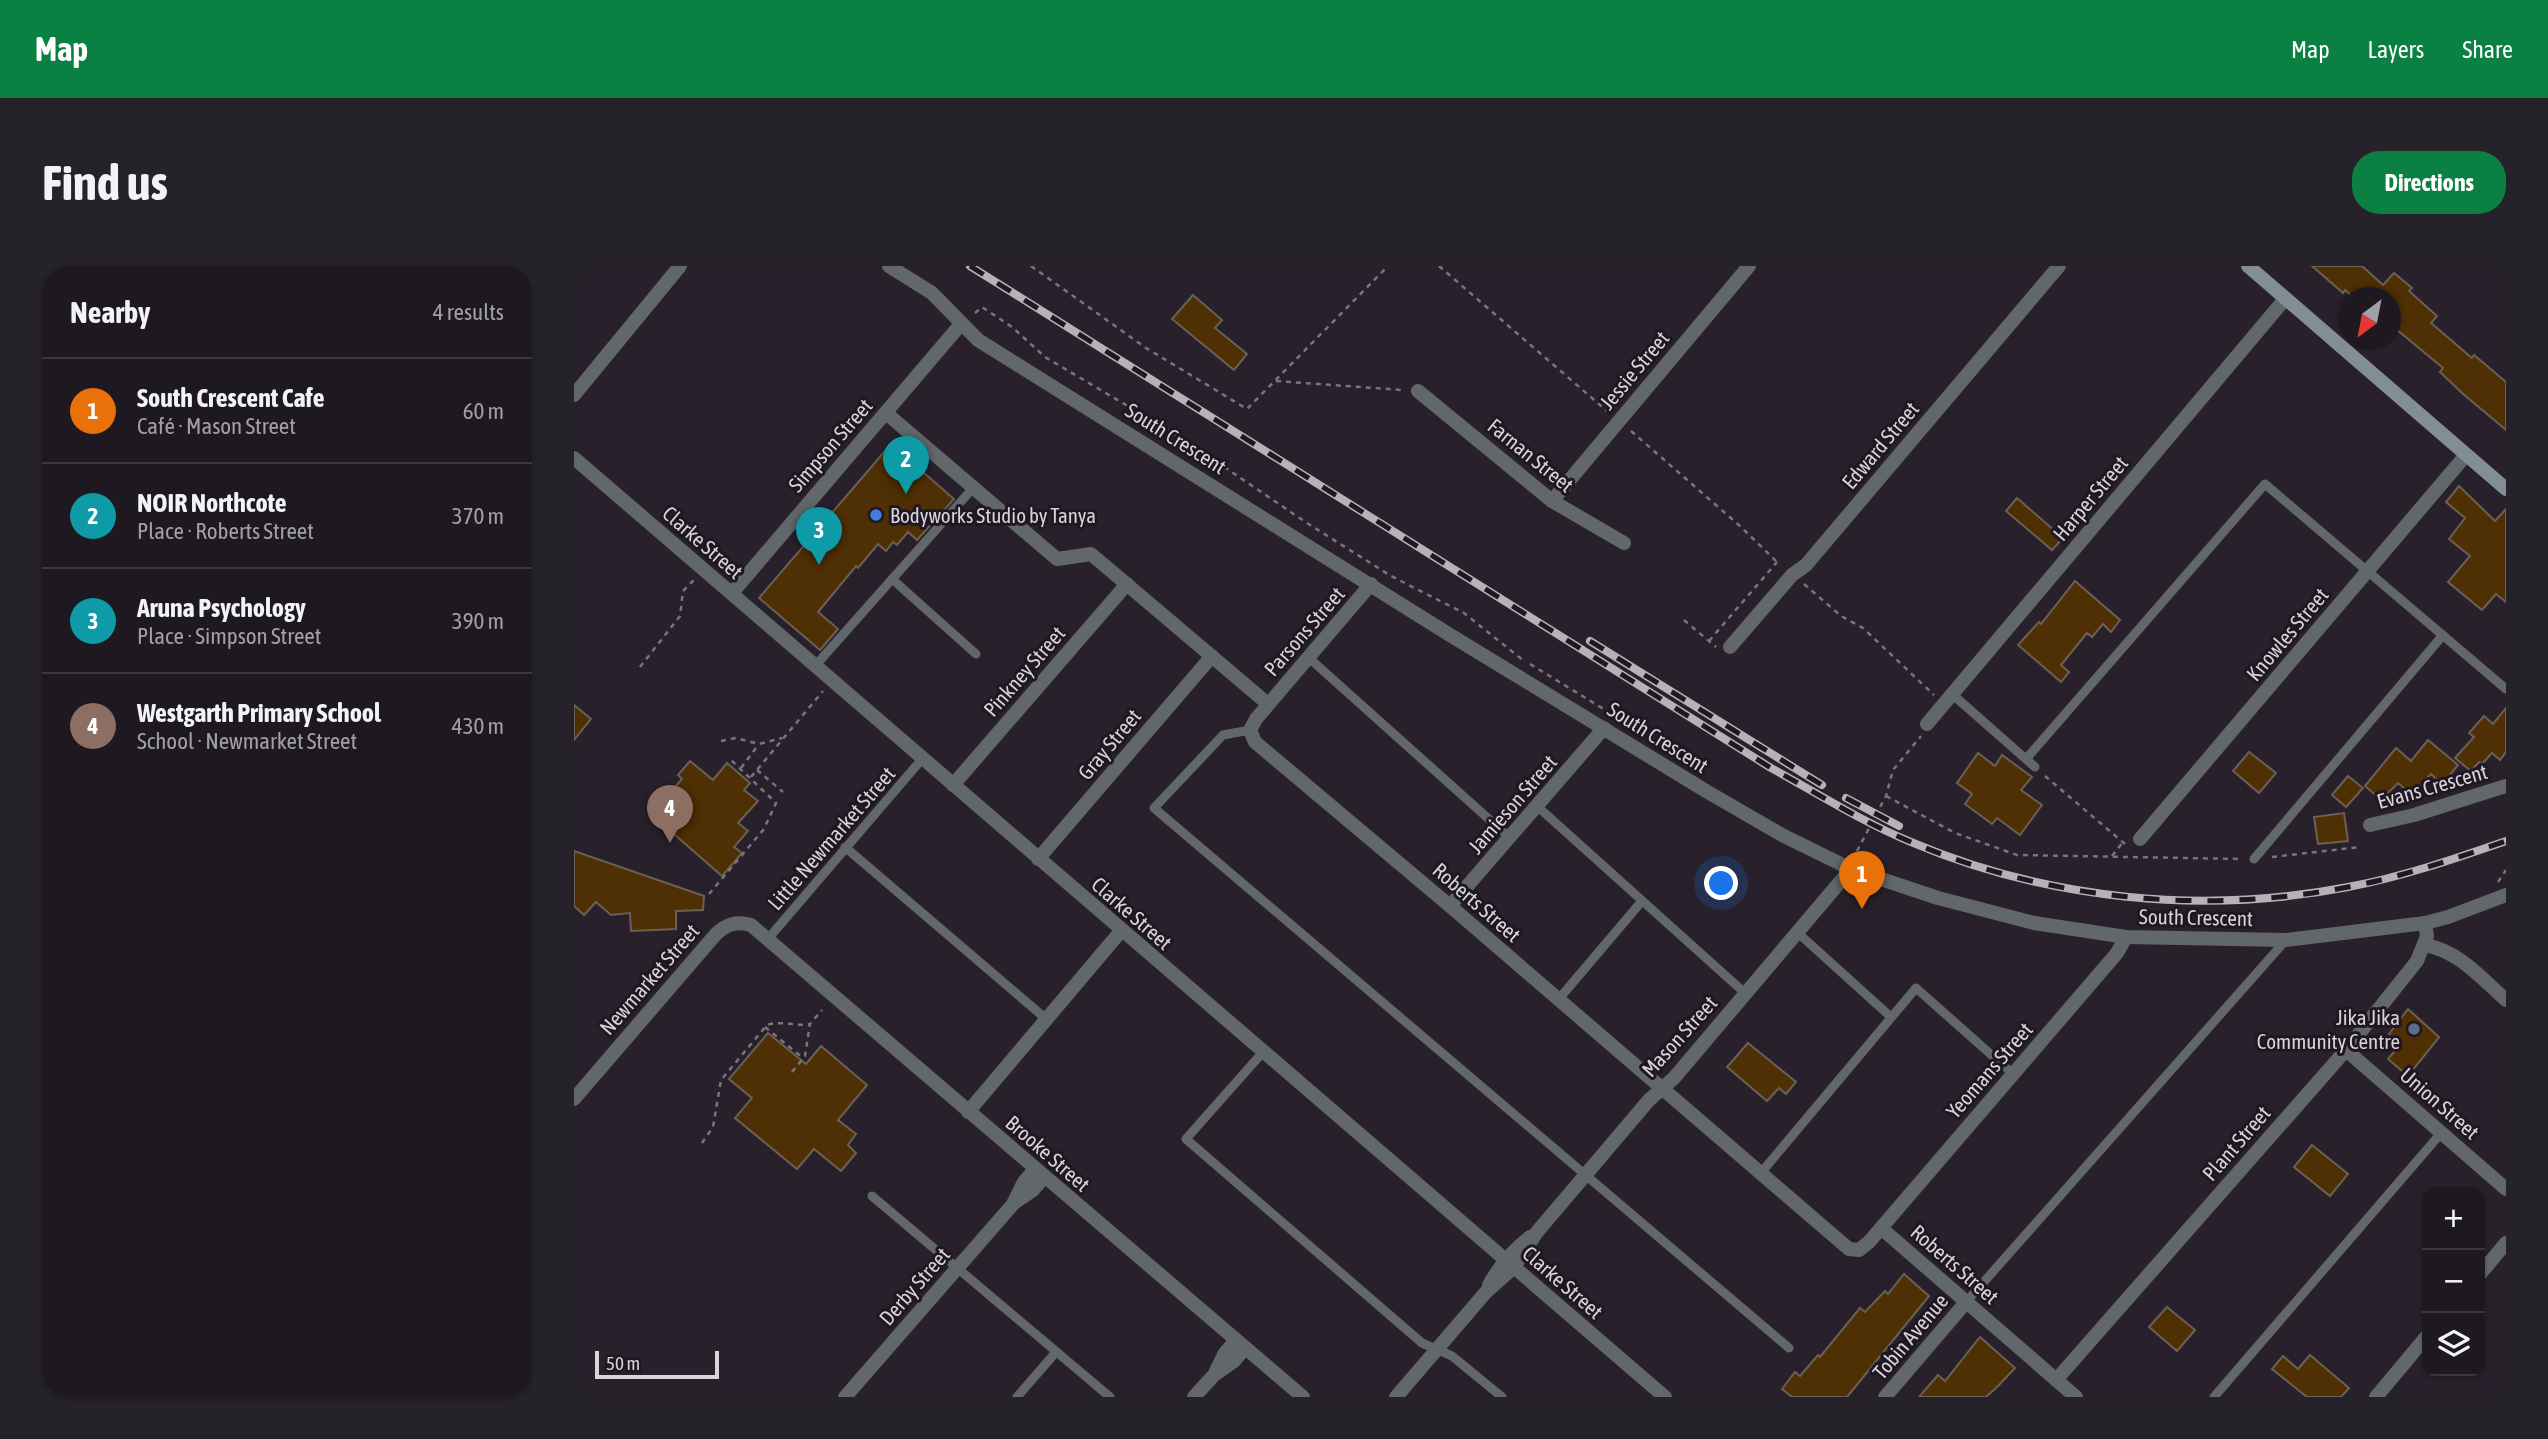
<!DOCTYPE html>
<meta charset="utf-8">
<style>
:root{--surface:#1e1921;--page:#26222a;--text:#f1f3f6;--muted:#a1a0a5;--line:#3c383f;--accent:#0b8043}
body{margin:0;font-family:"Asap Condensed",sans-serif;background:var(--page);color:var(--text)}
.controls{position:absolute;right:21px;bottom:21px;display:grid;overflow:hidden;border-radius:14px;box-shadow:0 2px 5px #0004}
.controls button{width:63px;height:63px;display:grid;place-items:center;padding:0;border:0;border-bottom:2px solid var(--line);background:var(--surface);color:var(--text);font:35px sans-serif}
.compass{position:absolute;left:1764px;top:21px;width:63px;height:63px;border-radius:50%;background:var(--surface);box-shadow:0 2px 5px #0004;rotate:212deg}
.scale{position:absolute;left:21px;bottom:18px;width:124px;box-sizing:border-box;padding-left:7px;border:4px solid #d8d3db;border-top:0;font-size:19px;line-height:24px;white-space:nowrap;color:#d8d3db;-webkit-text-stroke:5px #1f1822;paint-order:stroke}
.you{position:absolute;left:1148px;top:618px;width:24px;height:24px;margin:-18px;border:5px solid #fff;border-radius:50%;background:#1a73e8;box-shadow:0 0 0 10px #1a73e833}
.badge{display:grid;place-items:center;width:46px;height:46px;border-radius:50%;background:var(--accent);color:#fff;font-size:23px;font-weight:700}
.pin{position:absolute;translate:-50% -58px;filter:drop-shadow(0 2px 4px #0008)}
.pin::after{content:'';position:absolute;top:37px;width:24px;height:21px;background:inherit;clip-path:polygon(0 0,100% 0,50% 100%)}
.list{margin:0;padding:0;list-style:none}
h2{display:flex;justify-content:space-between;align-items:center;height:91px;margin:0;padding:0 28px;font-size:30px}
h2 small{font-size:23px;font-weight:400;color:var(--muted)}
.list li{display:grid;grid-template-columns:46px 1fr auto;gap:21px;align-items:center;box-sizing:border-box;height:105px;padding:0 28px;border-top:2px solid var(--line)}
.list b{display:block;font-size:26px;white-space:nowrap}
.list p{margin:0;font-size:23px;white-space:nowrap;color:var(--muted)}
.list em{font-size:23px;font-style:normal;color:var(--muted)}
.icon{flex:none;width:38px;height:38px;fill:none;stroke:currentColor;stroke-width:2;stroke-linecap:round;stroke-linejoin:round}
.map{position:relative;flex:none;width:1932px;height:1131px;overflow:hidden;border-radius:28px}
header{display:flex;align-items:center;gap:42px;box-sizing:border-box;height:98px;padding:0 35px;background:var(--accent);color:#fff}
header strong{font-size:33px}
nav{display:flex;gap:38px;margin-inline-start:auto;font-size:24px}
.intro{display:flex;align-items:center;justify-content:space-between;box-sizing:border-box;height:168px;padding:0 42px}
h1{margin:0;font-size:49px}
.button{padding:18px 32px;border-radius:28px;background:var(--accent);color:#fff;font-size:24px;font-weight:700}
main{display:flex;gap:42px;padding:0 42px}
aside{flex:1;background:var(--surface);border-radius:28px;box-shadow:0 2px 5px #0004}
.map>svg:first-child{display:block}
</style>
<header>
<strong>Map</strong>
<nav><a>Map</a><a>Layers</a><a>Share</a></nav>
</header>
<div class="intro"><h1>Find us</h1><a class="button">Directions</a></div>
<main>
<aside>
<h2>Nearby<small>4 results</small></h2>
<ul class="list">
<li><span class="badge" style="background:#e8710a">1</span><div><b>South Crescent Cafe</b><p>Café · Mason Street</p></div><em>60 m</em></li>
<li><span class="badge" style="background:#0f9aa8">2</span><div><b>NOIR Northcote</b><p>Place · Roberts Street</p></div><em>370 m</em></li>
<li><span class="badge" style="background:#0f9aa8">3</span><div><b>Aruna Psychology</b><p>Place · Simpson Street</p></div><em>390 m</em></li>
<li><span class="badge" style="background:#8d6e63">4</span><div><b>Westgarth Primary School</b><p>School · Newmarket Street</p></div><em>430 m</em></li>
</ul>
</aside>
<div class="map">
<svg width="1932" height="1131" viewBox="0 0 1932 1131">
<rect width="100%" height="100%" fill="#28212c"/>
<g fill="#4f2f04" stroke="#6b6054" stroke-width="2">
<path d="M1738,0H1788L1809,19L1820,7L1838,22L1835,25L1863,50L1857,57L1898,92L1900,89L1932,116V164L1888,127L1866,106L1869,102L1816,58V32H1780L1771,24L1769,27Z"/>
<path d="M619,29L648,54L641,62L673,88L660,104L598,53Z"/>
<path d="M317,178L380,233L343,274L334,266L323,279L319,276L312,285L304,278L284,302L282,300L244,346L264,363L246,384L185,332Z"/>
<path d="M1885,220L1921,255L1932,243V336L1922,328L1908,344L1874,316L1896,290L1875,273L1891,252L1872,236Z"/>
<path d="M1443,232L1489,272L1478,284L1432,245Z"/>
<path d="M1501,315L1546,354L1537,366L1529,358L1518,371L1513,367L1487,399L1495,406L1487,416L1444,379L1465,356L1467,358Z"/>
<path d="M0,439L17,453L0,474Z"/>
<path d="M1932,442V486L1926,494L1918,487L1908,498L1905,496L1897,505L1881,492L1900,471L1895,467L1910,450L1919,458Z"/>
<path d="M1854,474L1884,499L1868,518L1857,508L1838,529L1824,517L1807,534L1791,520L1822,482L1837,495Z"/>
<path d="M1675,486L1702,507L1685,527L1659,505Z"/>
<path d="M1404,487L1421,500L1428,489L1458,511L1447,524L1468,539L1446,569L1423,552L1418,558L1391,538L1398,528L1383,517Z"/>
<path d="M116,495L139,514L153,497L176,517L170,524L184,535L164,557L174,565L160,581L168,587L148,610L85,555L105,532L97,526L108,513L104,509Z"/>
<path d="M1774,510L1789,522L1772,541L1758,529Z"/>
<path d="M1770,547L1774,575L1744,578L1740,551Z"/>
<path d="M0,585L130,630L129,644L102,645V663L57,665L56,647L37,649L22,636L10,649L0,640Z"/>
<path d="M1834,743L1865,771L1834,810L1814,793L1827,778L1815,768Z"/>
<path d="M194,767L232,798L247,780L293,819L264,854L282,868L274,879L282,887L267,905L240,883L223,903L161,852L178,832L155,813Z"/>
<path d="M1174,777L1222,816L1212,828L1205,822L1193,835L1153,801Z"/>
<path d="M1738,879L1774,908L1756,930L1720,901Z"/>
<path d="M1330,1008L1355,1030L1273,1131H1218L1208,1123L1221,1106L1226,1110L1244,1089L1246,1091L1286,1042L1291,1046L1311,1025L1314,1028Z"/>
<path d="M1593,1041L1621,1064L1603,1085L1575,1061Z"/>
<path d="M1406,1071L1441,1102L1424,1120L1412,1131H1345L1364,1109L1371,1115Z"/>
<path d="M1736,1089L1775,1122L1767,1131H1733L1698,1103L1709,1090L1724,1103Z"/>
</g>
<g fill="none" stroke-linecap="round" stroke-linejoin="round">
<g stroke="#7a747e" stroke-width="2.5" stroke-dasharray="5 5" stroke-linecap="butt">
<path d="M457,0L572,82L673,143L814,0"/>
<path d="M865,0L1033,145"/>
<path d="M401,47L408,41L438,61L471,91L606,171L733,257L817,310L890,347L950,395"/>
<path d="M702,115L828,124"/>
<path d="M1057,165L1166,260L1205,298"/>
<path d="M1230,318L1267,350L1289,362L1360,429"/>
<path d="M1110,354L1142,381"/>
<path d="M1135,375L1203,296"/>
<path d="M956,398L1118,497"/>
<path d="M66,401L106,350L109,325L120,314"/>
<path d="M147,475L162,472L185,478L208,472"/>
<path d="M167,502L185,478"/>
<path d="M183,504L209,526"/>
<path d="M1471,510L1551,578"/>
<path d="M177,511L249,425"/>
<path d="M1312,530L1381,567L1443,589L1667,593"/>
<path d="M1283,585L1312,530L1319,504L1347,470"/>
<path d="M1538,590L1549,576"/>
<path d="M1698,591L1786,581"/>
<path d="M1924,616L1932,604"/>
<path d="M135,628L190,563L202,537L155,492"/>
<path d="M191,761L229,792"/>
<path d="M218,806L231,790L236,758L248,744"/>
<path d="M128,877L139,861L147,814L193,759C207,754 222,761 236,758"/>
</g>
<g stroke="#61676b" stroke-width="9">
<path d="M318,313L402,388"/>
<path d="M735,392L936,572"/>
<path d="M241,400L399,222"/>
<path d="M1378,428L1461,501"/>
<path d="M676,464L649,469L580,542L1215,1082"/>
<path d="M1452,493L1691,218L1932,423"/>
<path d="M964,541L1172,728"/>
<path d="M271,581L471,752"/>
<path d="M1680,593L1869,369"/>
<path d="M1224,667L1317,751"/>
<path d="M193,674L348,493"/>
<path d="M984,734L1068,635"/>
<path d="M689,786L612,873L848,1077L878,1090L928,1131"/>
<path d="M1186,908L1342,722L1439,808"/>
<path d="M298,930L536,1131"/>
<path d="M1393,1035L1712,674"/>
<path d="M443,1131L482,1086"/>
<path d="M1640,1131L1868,866"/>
</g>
<g stroke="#61676b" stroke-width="14">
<path d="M315,0L358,27L404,74L876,369L1132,525L1208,569L1277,603L1364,632L1460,657L1552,671L1712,674L1851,657L1874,651L1932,629"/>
<path d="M844,125L978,235L1050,277"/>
<path d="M0,129L106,0"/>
<path d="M312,147L483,293L517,288L694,438"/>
<path d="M0,192L1091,1131"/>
<path d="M978,235L1175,0"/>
<path d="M797,318L682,453L676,464L681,476L876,640L1275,983L1285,984L1295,976L1543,687L1552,671"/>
<path d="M158,327L387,58"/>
<path d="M1156,381L1218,309L1232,299L1485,0"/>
<path d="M1353,458L1711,33"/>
<path d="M379,519L553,318"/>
<path d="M1796,559L1840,549L1932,520"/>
<path d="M1566,573L1892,189"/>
<path d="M464,593L638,390"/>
<path d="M876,640L1030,462"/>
<path d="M1851,679C1885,685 1907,712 1932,734"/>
<path d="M1772,784L1932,923"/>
<path d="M0,833L142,668C153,658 162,655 177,659L729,1131"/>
<path d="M394,846L547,665"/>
<path d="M440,936L450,916L461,903"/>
<path d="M1307,962L1502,1131"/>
<path d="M1906,1008L1932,977"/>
<path d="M915,1019C926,999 938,985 956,971"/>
<path d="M642,1105L651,1087L662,1074"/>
<path d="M1482,1114L1772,784L1843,695L1853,670L1851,657"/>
<path d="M271,1131L440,937L459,924L470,911"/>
<path d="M620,1131L640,1109L660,1095L671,1082"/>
<path d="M822,1131L912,1026L940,1001L963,966L1075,834L1100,812L1277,603"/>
<path d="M1311,1131L1393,1035"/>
<path d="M1802,1131L1853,1070"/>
</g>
<path stroke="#838d94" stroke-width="14" d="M1674,0L1932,223"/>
<defs>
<g id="rail">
<path d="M396,0L1197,502C1243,527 1288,556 1337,576C1474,634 1629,649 1774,621C1828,611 1880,593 1932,575"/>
<path d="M1016,375L1248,519"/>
<path d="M1272,532L1325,560"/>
</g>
</defs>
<use href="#rail" stroke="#b7b1ba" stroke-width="8"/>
<use href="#rail" stroke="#1f1822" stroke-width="5" stroke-dasharray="16" stroke-linecap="butt"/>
</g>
<circle fill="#3f7fe0" stroke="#1f1822" stroke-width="2.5" cx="302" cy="249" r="7"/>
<circle fill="#5c6f8a" stroke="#1f1822" stroke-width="2.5" cx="1840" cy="763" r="7"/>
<g text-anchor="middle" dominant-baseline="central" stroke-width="6" stroke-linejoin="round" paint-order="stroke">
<g font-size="21" fill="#d8d3db" stroke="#1f1822">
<text transform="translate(1060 104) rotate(-50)">Jessie Street</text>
<text transform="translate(602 172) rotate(32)">South Crescent</text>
<text transform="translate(256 179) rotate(-49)">Simpson Street</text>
<text transform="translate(1306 179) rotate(-50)">Edward Street</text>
<text transform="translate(957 189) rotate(39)">Farnan Street</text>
<text transform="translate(1516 232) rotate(-50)">Harper Street</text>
<text transform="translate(129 276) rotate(41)">Clarke Street</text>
<text transform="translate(730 365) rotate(-49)">Parsons Street</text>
<text transform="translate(1713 368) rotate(-50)">Knowles Street</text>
<text transform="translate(450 405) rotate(-49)">Pinkney Street</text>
<text transform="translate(1084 471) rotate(32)">South Crescent</text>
<text transform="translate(535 478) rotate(-50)">Gray Street</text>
<text transform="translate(1858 520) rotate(-16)">Evans Crescent</text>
<text transform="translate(938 538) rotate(-49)">Jamieson Street</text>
<text transform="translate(257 572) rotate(-49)">Little Newmarket Street</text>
<text transform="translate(903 636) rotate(41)">Roberts Street</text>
<text transform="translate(558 647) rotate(41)">Clarke Street</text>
<text transform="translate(1622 651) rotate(1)">South Crescent</text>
<text transform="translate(75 713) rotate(-49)">Newmarket Street</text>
<text transform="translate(1105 770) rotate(-48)">Mason Street</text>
<text transform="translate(1415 804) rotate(-49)">Yeomans Street</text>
<text transform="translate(1866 837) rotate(41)">Union Street</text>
<text transform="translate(1662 877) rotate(-49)">Plant Street</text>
<text transform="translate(474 887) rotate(41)">Brooke Street</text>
<text transform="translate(1381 998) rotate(41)">Roberts Street</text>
<text transform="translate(989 1016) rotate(41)">Clarke Street</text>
<text transform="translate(340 1020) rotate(-49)">Derby Street</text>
<text transform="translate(1336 1070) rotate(-50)">Tobin Avenue</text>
</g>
<g font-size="21" fill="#d8d3db" stroke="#1f1822" text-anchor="start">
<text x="316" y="249">Bodyworks Studio by Tanya</text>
<text x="1826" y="751" text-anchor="end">Jika Jika<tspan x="1826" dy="24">Community Centre</tspan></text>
</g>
</g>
</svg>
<div class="controls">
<button>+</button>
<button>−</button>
<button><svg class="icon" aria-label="layers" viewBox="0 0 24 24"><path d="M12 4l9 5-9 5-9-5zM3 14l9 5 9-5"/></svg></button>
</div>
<svg class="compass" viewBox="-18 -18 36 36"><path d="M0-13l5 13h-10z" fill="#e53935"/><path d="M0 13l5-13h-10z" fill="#a1a0a5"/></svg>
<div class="scale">50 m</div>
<div class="you"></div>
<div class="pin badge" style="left:1288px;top:643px;background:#e8710a">1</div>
<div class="pin badge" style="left:332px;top:228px;background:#0f9aa8">2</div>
<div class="pin badge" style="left:245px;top:299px;background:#0f9aa8">3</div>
<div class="pin badge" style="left:96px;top:577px;background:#8d6e63">4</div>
</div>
</main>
